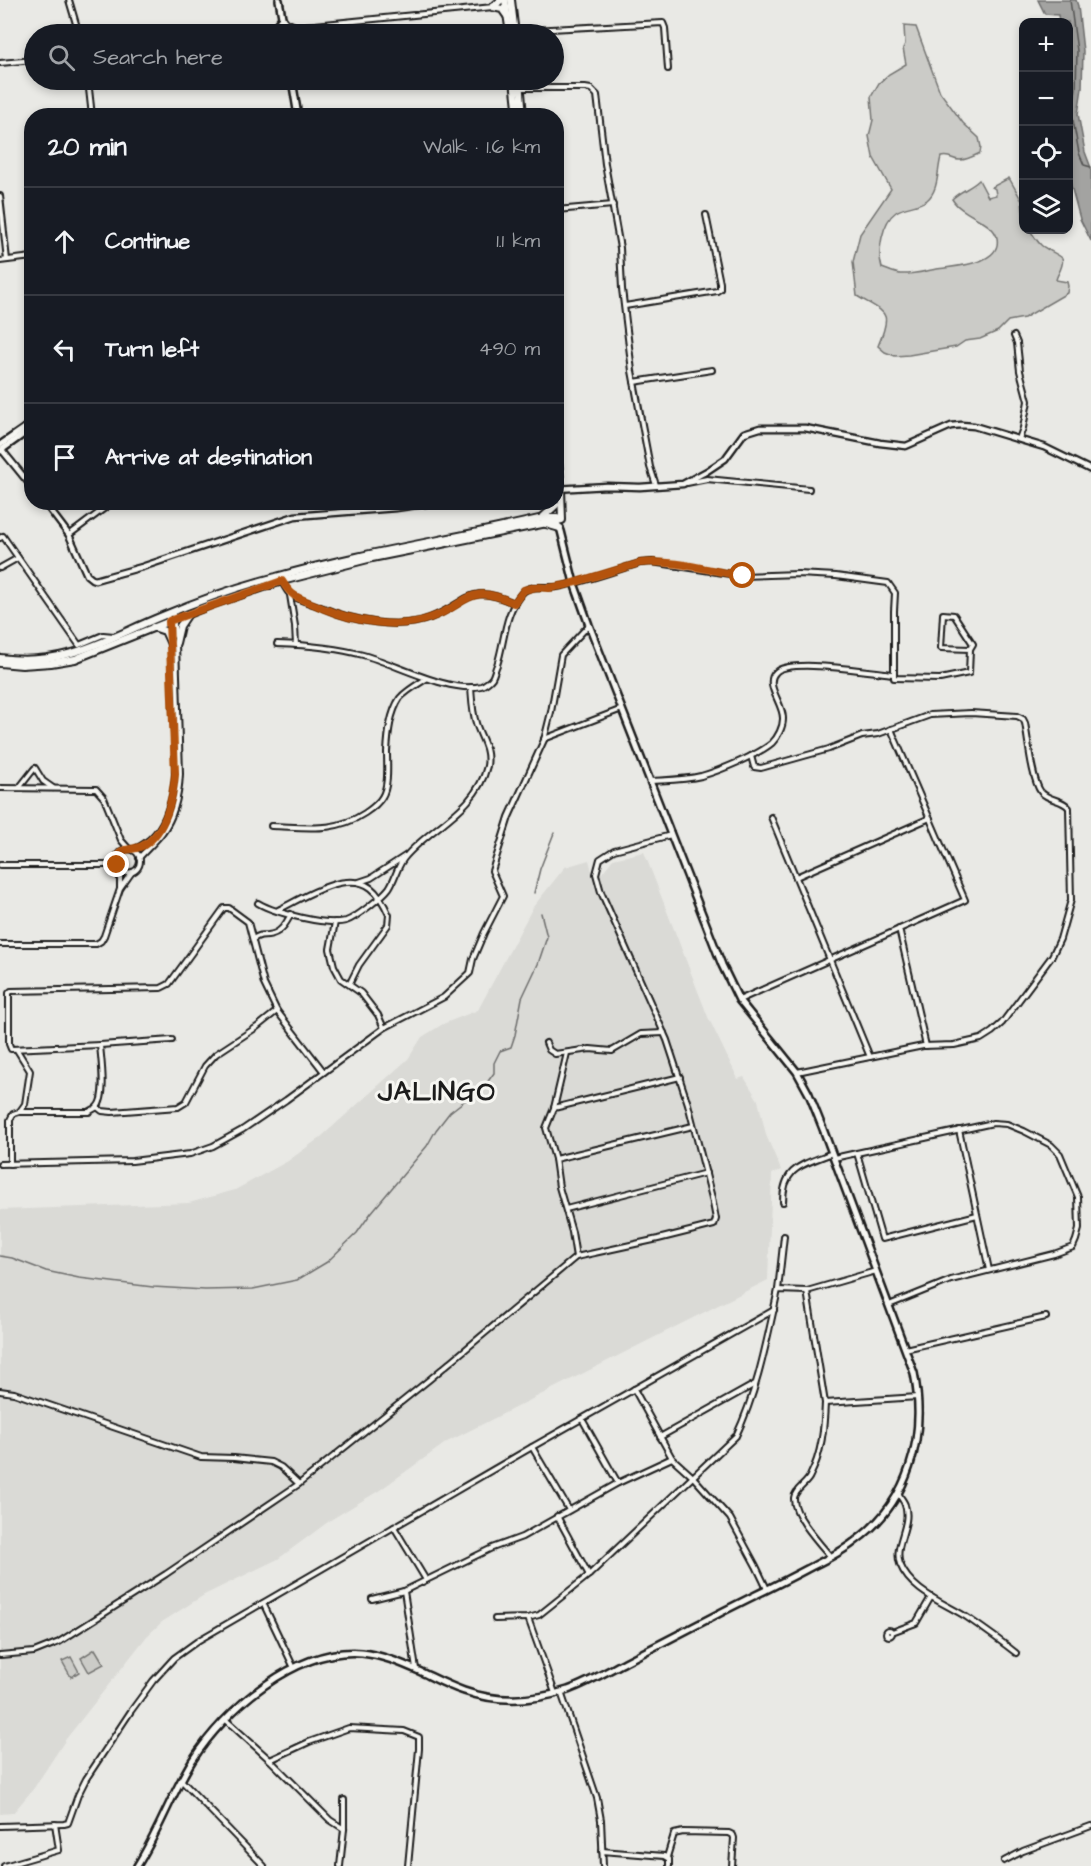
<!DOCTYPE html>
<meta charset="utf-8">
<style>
:root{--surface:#171b24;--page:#242831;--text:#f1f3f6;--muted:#9ea1a6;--line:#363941}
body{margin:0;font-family:"Architects Daughter",sans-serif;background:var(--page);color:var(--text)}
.controls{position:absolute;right:18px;top:18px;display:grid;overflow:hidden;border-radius:12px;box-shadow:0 3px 9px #0003}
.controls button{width:54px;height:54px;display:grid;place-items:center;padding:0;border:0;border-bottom:2px solid var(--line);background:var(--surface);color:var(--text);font:30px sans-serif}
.stop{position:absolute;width:18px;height:18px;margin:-14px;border:4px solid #b45309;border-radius:50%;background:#fff}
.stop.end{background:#b45309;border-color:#fff;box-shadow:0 2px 6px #0008}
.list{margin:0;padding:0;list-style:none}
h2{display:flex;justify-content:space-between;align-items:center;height:78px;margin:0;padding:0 24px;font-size:26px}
h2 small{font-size:20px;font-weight:400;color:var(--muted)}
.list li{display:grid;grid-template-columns:39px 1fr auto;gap:18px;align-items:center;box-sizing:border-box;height:108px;padding:0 24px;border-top:2px solid var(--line)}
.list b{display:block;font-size:22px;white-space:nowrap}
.list em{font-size:20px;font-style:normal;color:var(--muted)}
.icon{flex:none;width:33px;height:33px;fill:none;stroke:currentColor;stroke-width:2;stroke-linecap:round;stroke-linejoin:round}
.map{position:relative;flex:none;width:1091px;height:1866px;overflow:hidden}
.search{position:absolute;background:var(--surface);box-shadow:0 3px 9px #0003;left:24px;top:24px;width:540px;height:66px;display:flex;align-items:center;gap:15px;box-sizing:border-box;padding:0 21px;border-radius:33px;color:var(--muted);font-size:22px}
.panel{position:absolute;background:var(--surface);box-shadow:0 3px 9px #0003;left:24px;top:108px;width:540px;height:402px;border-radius:24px}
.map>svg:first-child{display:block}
</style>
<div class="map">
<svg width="1091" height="1866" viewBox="0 0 1091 1866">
<rect width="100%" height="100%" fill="#e9e9e5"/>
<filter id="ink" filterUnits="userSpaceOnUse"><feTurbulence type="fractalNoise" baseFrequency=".0167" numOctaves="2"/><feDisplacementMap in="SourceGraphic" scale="12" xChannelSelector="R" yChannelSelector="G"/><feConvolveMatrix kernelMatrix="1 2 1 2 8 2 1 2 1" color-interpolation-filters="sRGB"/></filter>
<g filter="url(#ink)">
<path fill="#dadad6" d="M644,852L708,1017L738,1079L744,1077L758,1100L766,1135L781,1170L772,1174L768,1280L447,1442L380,1490L332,1519L278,1559L204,1595L162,1622L147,1636L66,1739L34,1788L13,1813L0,1814V1210L189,1203L235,1190L288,1161L321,1137L408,1059L422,1037L443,1024L478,1010L533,907L565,867L589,860L593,875L602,873L613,859Z"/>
<g fill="#cbcbc7" stroke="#747472" stroke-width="1.5">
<path d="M904,26L916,27L940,92L963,123L979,138L981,147L980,153C974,156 967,160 960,160C952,160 951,155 941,157C937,171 939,190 927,200C918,207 905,206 896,212C882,222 877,252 882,268C888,270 894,273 900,274C913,275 925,271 937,269C954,266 1002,265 997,238C994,221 962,216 952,199C960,191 971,188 979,180L988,197L996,195L995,189L992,187L1009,178L1022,201L1024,230H1030C1033,235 1037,241 1041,245C1045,249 1060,255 1062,258C1065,265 1057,274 1056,280L1067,282L1068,286L1067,293L1024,318L1008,321L998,331L980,339L965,341L956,347L909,355L895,356L885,352L878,346C893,310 886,314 857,296L853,262L860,234L891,189L873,157L869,136L873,120L871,97L879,83L889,74L906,64L903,48L905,44Z"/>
<path d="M95,1649L104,1664L89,1672L81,1658Z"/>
<path d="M71,1657L79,1672L71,1677L62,1661Z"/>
</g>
<path fill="#a3a3a1" stroke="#6d6d6c" stroke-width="1.5" d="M1038,0H1076L1078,6L1083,51L1082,88L1078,114L1085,152L1091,168V241L1080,219L1069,178L1068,22H1059L1058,15L1045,14Z"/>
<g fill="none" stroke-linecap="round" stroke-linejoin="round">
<path stroke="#525251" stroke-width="1.5" d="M1070,0L1077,51L1076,88L1072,115L1079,153L1084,165L1091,167"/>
<g stroke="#6d6d6c" stroke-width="1.5">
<path d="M534,893L540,869L554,833"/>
<path d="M0,1256L12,1258L46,1271L79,1278L153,1287L205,1290L253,1289L297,1280L327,1262L357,1233L371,1213L427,1146L436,1130L450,1112L486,1084L494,1073V1063L500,1051L511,1047L515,1035L522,998L538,964L547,937L541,913"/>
</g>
<defs>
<g id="minor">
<path d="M69,0L79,34"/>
<path d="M513,31L663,23L665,28L668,69"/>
<path d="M237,34L295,27L493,7"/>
<path d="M0,63L34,60"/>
<path d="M88,80L92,116"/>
<path d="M519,88H585L591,89L597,95L605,164L620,248L622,289L632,371L650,467L656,485"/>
<path d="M0,196L7,260"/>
<path d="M556,210L613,205"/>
<path d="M0,261L32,257"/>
<path d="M625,306L717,291L720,289V283L706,215"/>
<path d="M1014,336L1017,343L1020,371L1028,401L1023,428L1019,439"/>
<path d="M634,382L712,370"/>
<path d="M687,483L707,479L809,489"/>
<path d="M69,535L113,502"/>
<path d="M0,538L3,536L79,645L103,635L114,636"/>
<path d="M0,568L18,558"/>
<path d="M282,582C284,585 286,590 289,593C297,601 313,603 323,608C353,621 399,630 430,618C469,603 467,582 514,603"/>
<path d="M290,595L295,626L296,645"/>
<path d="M173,612L175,636"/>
<path d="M277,644C307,645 334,647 363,655C394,663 450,694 481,686C484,685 490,681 492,678C494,675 495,669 497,665C505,641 504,613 522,593C530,584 546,588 557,587C585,582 613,571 640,563L652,562L743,576L798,574L836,576L888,583L895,593L894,611V678L940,679L969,673L970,649L941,648L943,614L954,615L973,644L970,649"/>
<path d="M544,739L622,709"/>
<path d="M751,756L754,767L761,768L829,749L862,736L878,734L930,715L971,713L1017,716L1023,719L1025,723C1028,739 1032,781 1041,792C1049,801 1063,799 1069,808L1071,900L1060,939L1052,956L1002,1023L992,1032L981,1039L954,1045L923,1046L797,1072"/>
<path d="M35,768L43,781L53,788"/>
<path d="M651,781C667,780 685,780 701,776C719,771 758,755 772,743C778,737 783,727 783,719C784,704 763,684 776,672C790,658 872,672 893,674"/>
<path d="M0,788L96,789L104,798L121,840L129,849"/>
<path d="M19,788L34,769"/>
<path d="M771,817L870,1057"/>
<path d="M271,826C306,827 335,833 365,813C371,809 378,804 382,797C389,786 387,765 387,752C388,734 390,713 400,698C406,691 418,684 426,679"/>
<circle cx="128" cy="861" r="12"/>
<path d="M133,850C151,842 162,829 168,810C181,777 174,732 173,697C172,670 174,640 167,614"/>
<path d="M139,858C147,849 155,842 162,833C175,816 179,794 180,774L176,643"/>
<path d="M0,865H117"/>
<path d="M796,877L930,818"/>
<path d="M359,882L371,878L405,856"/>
<path d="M120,888V870"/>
<path d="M258,903C275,913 327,926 346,921C356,918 383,896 389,888C396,878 397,865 406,856C432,826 477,809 487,766C490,748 480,737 476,723C472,711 472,699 471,687"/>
<path d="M278,910C301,899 346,869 371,888C379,894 385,906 389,915L388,925L359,965L350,983"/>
<path d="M335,922L330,949L334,966L341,979L361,993L378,1015L384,1028"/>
<path d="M899,929L926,1046"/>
<path d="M253,939C260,935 261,935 268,935C280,934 286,924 291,914"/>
<path d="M0,944H96L101,941L104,936L120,889L132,872"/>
<path d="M739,1000L965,900L891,729"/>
<path d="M546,1043L549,1050L555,1054L590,1049L612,1051L641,1034L664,1033"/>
<path d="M100,1045L172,1040"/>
<path d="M17,1050L30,1071L25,1104L20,1111"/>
<path d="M567,1053L554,1108L546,1128L555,1159L559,1187L572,1232L576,1257"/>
<path d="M97,1107L102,1111L112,1112L178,1107L186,1102L205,1066L216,1054L257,1027L277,1011"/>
<path d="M554,1108L680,1077"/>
<path d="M959,1130L989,1270"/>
<path d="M857,1153L882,1239L977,1215"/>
<path d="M834,1158L993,1123L1007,1124L1024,1131L1051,1145L1060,1154L1078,1197L1079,1229L1076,1240L1073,1247L1054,1254L951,1280L889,1305"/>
<path d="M555,1159L693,1126"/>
<path d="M0,1164L132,1161L190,1154L213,1146L242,1130L286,1100L384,1028L444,997L470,973L473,959L484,933L503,896L492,871L509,817L544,740L551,712L561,655L589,625"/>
<path d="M10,1164V1120L13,1114L19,1112H89C91,1110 95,1109 97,1107C107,1097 101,1059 100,1045L11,1049L9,1044V993L11,991L161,988L169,984L224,908H229L248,922L264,984L277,1011L324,1072"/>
<path d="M783,1202C783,1166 803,1165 832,1153"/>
<path d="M566,1209L706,1173"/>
<path d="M778,1290L784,1236"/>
<path d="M807,1291L825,1403C824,1428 822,1453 810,1476C807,1484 795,1489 794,1498C793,1515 820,1544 831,1557"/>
<path d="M905,1349L1046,1317"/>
<path d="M634,1389L672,1458L693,1477L730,1518L756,1566L767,1589"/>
<path d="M0,1391L14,1393L201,1457L234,1458L271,1462L281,1467L299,1484"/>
<path d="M825,1403L918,1397"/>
<path d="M582,1419L618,1483"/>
<path d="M660,1437L755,1384"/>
<path d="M532,1447L569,1510"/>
<path d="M898,1493C900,1497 904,1501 905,1505C912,1525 893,1545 900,1564C911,1592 945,1603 968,1618C984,1629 1001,1641 1016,1653"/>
<path d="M557,1516L589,1575"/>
<path d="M394,1527L426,1580"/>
<path d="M404,1591L416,1669"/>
<path d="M372,1599L404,1591L492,1548L522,1537L618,1483L672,1458"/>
<path d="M263,1603L294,1668"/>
<path d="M528,1618L555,1693"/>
<path d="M495,1619L528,1618L539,1615L589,1575L736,1436C758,1390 767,1339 778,1290L807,1291L876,1271"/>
<circle cx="889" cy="1633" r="3"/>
<path d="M892,1632L916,1623L931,1597"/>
<path d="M0,1655L34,1652L59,1642L166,1574L299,1484L430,1379L576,1257L658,1239L714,1225L716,1219L712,1198L688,1104L667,1040L601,892L596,874L600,859L614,850L671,835"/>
<path d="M561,1692L597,1798L601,1820L603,1866"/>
<path d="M226,1720L270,1760L330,1820L344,1829"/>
<path d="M270,1760L309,1742L349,1728L404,1731L419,1737V1749L408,1866"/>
<path d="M181,1780L264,1866"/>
<path d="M0,1826L64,1824L68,1823L78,1795L86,1779L131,1711L153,1681L174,1658L199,1640L532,1447L774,1310"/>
<path d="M602,1851L664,1856L669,1859V1866"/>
<path d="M667,1857L674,1834L683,1832L729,1833L733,1835L734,1838L732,1866"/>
<path d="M1004,1861L1023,1851L1091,1826"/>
<path d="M4,1866L59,1850L55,1824"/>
<path d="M340,1866L344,1829V1800"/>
</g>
<g id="tertiary">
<path d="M2,450L32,487"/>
<path d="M556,489L607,486L640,487L683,484L707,471L725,459L744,433L760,428H805L880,443L906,446L951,426L961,425L974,426L1044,447L1091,470"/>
<path d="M44,502L69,535L87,575L92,579L95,580L142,567L295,516L396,508L438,502"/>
</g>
<g id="secondary">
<path d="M279,0L285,34"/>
<path d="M271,31L282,18L286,23L295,27L288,34"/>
<path d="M292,80L298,116"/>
<path d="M0,445L32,423"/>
<path d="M0,451L32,428"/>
<path d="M137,1866C158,1833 171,1795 192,1761C225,1709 297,1647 362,1653C382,1655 401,1663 419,1671C434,1678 449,1686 464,1691C498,1703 534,1701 568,1690C587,1683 606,1672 625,1662C656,1646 687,1630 718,1614C747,1599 777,1585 807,1569C823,1561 840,1553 854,1542C909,1503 927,1437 914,1373L823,1129L809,1094L797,1072L739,1000L722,965L589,625L574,583L561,531L558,525"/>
</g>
<g id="primary">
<path d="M505,0L510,34"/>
<path d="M511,0L515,34"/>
<path d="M493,7L502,9L507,16"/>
<path d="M493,7L501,0"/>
<path d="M514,80L518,116"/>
<path d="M520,80L523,116"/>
<path d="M542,518L556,505"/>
<path d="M546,524L560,528"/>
<path d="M153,627L165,631L171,644"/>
<path d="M176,643L180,626L188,614"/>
<path d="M0,658C64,667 104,640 160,617C198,601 237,587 276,577C364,552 454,539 543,518H557"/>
<path d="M0,663L22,665L51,663L75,659L210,605L282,581L372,558L562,520L561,489L556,446"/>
</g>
</defs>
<use href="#minor" stroke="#1c1c1c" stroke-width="8"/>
<use href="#tertiary" stroke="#1c1c1c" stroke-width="9"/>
<use href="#secondary" stroke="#1c1c1c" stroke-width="10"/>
<use href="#primary" stroke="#1c1c1c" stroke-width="10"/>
<use href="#minor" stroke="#f6f6f2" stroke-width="4"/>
<use href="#tertiary" stroke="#f6f6f2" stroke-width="4.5"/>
<use href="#secondary" stroke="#f6f6f2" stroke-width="5"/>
<use href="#primary" stroke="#f6f6f2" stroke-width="6"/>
</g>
</g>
<g fill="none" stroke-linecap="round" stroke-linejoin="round" filter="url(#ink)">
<path stroke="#b45309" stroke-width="8" d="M117,865V857L122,851C130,848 136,850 144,845C166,832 173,797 175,774L169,621L282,581C294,601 302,598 322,608C353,621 398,630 430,618C469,604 467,582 514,603L524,590L536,587L549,588L566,585L640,563C674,559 710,571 743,576"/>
</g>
<g text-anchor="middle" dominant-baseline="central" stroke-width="6" stroke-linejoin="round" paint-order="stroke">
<g font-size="27" font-weight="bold" letter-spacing="1.5" fill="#1c1c1c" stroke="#f6f6f2">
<text x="437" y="1092">JALINGO</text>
</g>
</g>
</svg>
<div class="controls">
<button>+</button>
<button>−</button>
<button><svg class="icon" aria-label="locate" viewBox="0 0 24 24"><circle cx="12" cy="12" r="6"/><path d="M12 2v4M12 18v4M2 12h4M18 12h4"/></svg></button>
<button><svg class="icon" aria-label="layers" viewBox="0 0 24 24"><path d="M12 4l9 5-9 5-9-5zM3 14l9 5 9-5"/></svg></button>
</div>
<div class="stop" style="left:743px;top:576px"></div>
<div class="stop end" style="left:117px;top:865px"></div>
<div class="search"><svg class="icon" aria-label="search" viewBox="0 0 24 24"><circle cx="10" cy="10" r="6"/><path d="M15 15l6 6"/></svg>Search here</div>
<section class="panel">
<h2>20 min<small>Walk · 1.6 km</small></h2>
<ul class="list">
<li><svg class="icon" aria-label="ahead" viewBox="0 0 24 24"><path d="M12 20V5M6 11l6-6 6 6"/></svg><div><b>Continue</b></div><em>1.1 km</em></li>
<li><svg class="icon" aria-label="left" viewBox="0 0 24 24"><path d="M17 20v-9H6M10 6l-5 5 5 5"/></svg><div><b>Turn left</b></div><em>490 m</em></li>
<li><svg class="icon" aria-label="arrive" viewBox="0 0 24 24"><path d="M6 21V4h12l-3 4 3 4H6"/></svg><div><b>Arrive at destination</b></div></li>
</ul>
</section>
</div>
